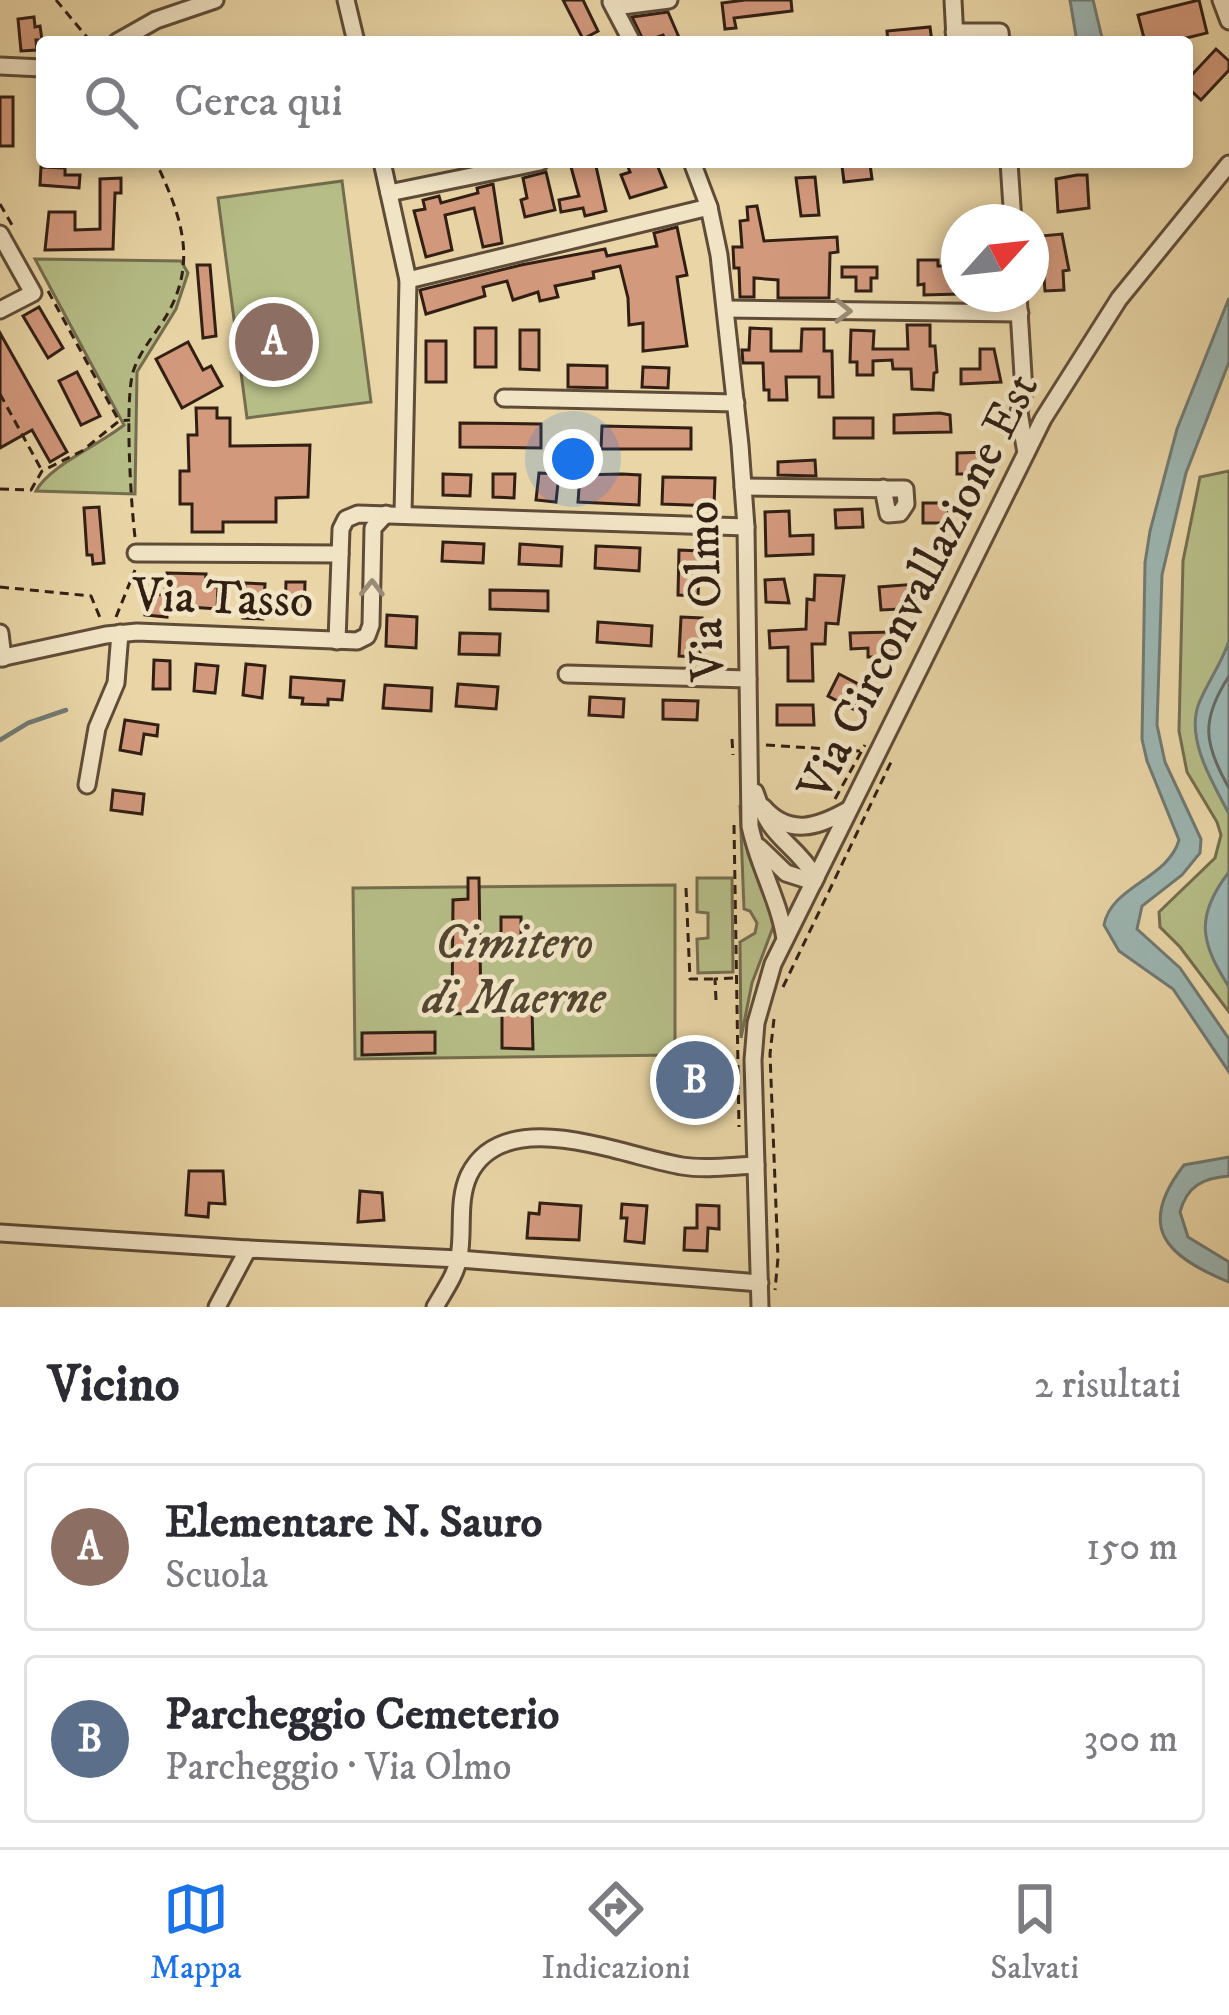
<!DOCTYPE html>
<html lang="it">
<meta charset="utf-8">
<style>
:root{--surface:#fff;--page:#f2f2f3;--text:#2b2b33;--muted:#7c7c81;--line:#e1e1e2;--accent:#1a73e8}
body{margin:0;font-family:"IM FELL DW Pica",serif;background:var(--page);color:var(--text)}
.compass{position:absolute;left:941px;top:204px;width:108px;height:108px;border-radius:50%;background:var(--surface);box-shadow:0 6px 18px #0003;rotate:63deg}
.you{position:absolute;left:573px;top:459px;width:42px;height:42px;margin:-30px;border:9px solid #fff;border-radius:50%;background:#1a73e8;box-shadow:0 0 0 18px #1a73e833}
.badge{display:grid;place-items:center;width:78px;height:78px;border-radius:50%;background:var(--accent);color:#fff;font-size:39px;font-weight:700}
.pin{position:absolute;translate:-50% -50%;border:6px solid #fff;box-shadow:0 3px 12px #0006}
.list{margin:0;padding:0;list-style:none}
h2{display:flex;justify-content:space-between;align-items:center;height:156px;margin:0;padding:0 48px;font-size:51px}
h2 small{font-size:39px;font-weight:400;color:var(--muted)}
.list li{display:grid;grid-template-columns:78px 1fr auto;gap:36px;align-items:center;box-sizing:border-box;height:168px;margin:0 24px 24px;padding:0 24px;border:3px solid var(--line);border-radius:12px}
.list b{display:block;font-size:45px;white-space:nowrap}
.list p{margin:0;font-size:39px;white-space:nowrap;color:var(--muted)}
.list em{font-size:39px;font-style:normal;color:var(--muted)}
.icon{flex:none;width:66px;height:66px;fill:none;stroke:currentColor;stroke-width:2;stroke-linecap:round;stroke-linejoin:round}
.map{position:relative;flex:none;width:1229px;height:1307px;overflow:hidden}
.search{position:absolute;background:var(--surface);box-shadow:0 6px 18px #0003;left:36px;right:36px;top:36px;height:132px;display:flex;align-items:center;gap:30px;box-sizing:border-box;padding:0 42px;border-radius:12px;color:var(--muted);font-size:45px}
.sheet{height:540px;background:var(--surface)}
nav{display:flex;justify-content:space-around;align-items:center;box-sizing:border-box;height:168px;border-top:3px solid var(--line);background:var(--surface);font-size:33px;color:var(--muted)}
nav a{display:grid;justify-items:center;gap:6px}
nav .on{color:var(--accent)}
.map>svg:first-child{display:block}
</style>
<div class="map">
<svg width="1229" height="1307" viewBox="0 0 1229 1307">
<rect width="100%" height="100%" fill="#e9d5a6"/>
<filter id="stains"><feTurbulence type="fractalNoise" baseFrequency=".00167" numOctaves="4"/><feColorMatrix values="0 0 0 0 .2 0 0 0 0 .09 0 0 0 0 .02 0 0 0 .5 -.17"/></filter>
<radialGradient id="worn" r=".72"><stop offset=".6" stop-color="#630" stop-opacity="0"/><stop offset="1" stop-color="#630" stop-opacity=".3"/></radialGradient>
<g fill="#b6bd87" stroke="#746e4e" stroke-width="3">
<path d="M342,181L371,402L247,418L218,198Z"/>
<path d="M35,259L181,261L188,273L176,309L137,372L135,494L36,491C49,466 99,445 124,425Z"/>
<path d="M1229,471V1012L1180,947L1160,927L1159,912L1215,858L1221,835L1217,822L1187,772L1179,731L1183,561L1200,477Z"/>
<path d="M740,805L748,854L775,922L752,983L741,1038L740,942L755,933L757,923L750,911L744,909Z"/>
<path d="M697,878H732L733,972L698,973L697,939L708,938V913L697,912Z"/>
<path d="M675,885V1055L355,1059L353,888Z"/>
</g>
<g fill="#9cb6b2" stroke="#717a73" stroke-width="3">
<path d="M1070,0H1093L1103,42H1077Z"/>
<path d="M1229,298V362L1186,473L1162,575L1157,725L1165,762L1201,839L1200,853L1182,875L1142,906L1137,929L1180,968L1229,1039V1072L1173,989L1119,951L1104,925C1111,886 1168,879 1179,840L1147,761L1142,739L1145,563L1150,531L1177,429Z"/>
<path d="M1229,641V814C1213,783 1185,739 1199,703C1208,681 1222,663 1229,641Z"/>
<path d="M1229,872V987C1201,943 1194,917 1229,872Z"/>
<path d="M1229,1157V1176C1203,1178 1187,1186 1180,1212L1188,1237L1229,1262V1282C1165,1256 1136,1227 1184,1165Z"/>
</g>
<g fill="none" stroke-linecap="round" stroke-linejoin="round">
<path stroke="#666a63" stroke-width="3" d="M1229,676C1201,719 1203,743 1229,788"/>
<path stroke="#717a73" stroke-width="4.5" d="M0,740L28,723L66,710"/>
</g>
<g fill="#d3997d" stroke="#311f14" stroke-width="3">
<path d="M563,0H583L598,31L583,39Z"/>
<path d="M745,0H791L792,11L734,18L736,28L725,29L722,3Z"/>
<path d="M1199,0L1207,33L1170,42H1145L1138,15Z"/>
<path d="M668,12L681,42H667L663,35L644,42L632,17Z"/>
<path d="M34,17L35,27L40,26L42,40H36L37,50L21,51L18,19Z"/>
<path d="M930,27L932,42H888L887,31Z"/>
<path d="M1216,49L1229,61V70L1201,100L1187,87V80Z"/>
<rect x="0" y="97" width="13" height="49"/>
<path d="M589,162H595L606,211L585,216L583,208L561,212L559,200L579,196L571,167Z"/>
<path d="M626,162H656L666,187L630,198L621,175L630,172Z"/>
<path d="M851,162L870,164L872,179L844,182L842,166L851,165Z"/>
<path d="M41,167L65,168V175H80L79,188L40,185Z"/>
<path d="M546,172L555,210L525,217L521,200L527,198L523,178Z"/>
<path d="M1077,175H1087L1089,208L1058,212L1056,179Z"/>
<path d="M815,177L819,215L801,216L796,178Z"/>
<path d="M121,178V193H115L113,249L45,250L49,212H75V230L100,229V179Z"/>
<path d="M493,184L502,243L483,247L474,208L445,215L452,250L426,257L414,211L425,209L423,200L439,196L441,203L478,193L477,188Z"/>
<path d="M757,206L764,241L837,237L838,252L830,253L829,298H778V280L754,278V297H740L739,268H734L733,247H742L740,221L748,220L747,207Z"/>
<path d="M677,227L687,275L677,277L687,346L643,351V323L629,325L628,298L620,266L593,272L594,278L555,286L558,297L540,301L538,292L513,300L507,281L483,287L485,296L426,314L420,290L521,265L605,249L607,256L657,246L654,233Z"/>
<path d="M1062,234L1069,270L1063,271L1064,290L1045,291L1041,236Z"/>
<path d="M918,260H938V266H959V294L924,295V284L918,285Z"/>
<path d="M197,265H210L216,336L203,338Z"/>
<path d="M842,267H877V278H871V291H856V277H842Z"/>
<path d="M39,307L63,348L48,358L23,316Z"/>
<path d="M907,325H930V346H935L937,372L934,373L933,390L912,389L911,369H893L892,360L873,361V375H857V362H850L851,330L874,331L873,349H908Z"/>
<rect x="475" y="328" width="21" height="39"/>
<path d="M750,328L771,329V351H801L802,329H824V351H832L833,397H819V377H786L787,400H769V390H764L763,363H743L742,350H749Z"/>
<path d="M520,330H539V370L520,369Z"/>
<path d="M0,333L67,452L50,462L32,430L0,448Z"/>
<rect x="426" y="341" width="20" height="41"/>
<path d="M188,342L203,370L211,366L222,386L182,408L156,359Z"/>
<path d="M980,349H994L1001,382L961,384V369H980Z"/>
<path d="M568,365L607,366V388L568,387Z"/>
<path d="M643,367L669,368L668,388L642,387Z"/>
<path d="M77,372L100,416L81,425L59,381Z"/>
<path d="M196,408H217V418H230V446L310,445L308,497L276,498V522H223V532H192V504H180V471H189L188,435H197Z"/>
<path d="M940,413L950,415L951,432L894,433V415Z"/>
<rect x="834" y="418" width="39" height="20"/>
<path d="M460,423L541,424V448L460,447Z"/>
<path d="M602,426L691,428V449H601Z"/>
<path d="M989,452L990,467H979V474H957V453Z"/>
<path d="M815,460L816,476L778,475V462Z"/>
<path d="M539,473L559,474L556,502L536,500Z"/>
<path d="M443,474L471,475L470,496L443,495Z"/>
<path d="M493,474H515L514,498L493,497Z"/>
<path d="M622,474L640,475L639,505L578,502L580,475Z"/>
<path d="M663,477L715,478L714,506L662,504Z"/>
<path d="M923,503H950L947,523H923Z"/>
<path d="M99,507L104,563L93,564L92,555H87L84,508Z"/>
<path d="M862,509L863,527L836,528L835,510Z"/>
<path d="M789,511L790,536L813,535V554L766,556L765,512Z"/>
<path d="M443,542L484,544L483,563L442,561Z"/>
<path d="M520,544L562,547L561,566L519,564Z"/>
<path d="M596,546L640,548L639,571L595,568Z"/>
<path d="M679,550L700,551L698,596L678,595Z"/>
<path d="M167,573L206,574L205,586L218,587L217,609L190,607L191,593L165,590Z"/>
<path d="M815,575L844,576L838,624L826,623L825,644H812L813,681H788V647L770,648L769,631L806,629L807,599L814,600Z"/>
<path d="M784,579L789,603L766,602L765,580Z"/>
<path d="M286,582H305L304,615L285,614Z"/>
<path d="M245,583L265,584L263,619L243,618Z"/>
<path d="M917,584L919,608L881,610L879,587Z"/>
<path d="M490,590L548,591V611L490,609Z"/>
<path d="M146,594L169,595L167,617L145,615Z"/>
<path d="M387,615L417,617L416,648L386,646Z"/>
<path d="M681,617L702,618L700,657L679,656Z"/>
<path d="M598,622L652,626L651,646L597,642Z"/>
<path d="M894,632L895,657H868V648L851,649L850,633Z"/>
<path d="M460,633L500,634L499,655L459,654Z"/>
<path d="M154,660L170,661V689H153Z"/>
<path d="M196,664L218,666L215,693L194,691Z"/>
<path d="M246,664L265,666L262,698L243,695Z"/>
<path d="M839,674L864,687L853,709L828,696Z"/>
<path d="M291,677L344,681L342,700L328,699V705L302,704L303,698L290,697Z"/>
<path d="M458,684L498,687L496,709L456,706Z"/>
<path d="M385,685L432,688L431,711L383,708Z"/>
<path d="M590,697L624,699L623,717L589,715Z"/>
<path d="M663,700L698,701L697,720L663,719Z"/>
<path d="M777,705H813L814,725H777Z"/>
<path d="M125,720L158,725L157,736L144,734L141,754L120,750Z"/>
<path d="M113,790L144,794L142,814L111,810Z"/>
<path d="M468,878H479L481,1013L452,1014L453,900L468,899Z"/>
<rect x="501" y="917" width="20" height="23"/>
<path d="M502,1010H532L533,1049L502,1048Z"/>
<path d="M435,1032V1053L362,1055V1033Z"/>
<path d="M189,1171H223L225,1204L209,1203L208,1217L186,1215Z"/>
<path d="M360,1191L382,1193L384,1220L358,1222Z"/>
<path d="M540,1203L581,1206L579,1240L527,1238L529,1213L539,1214Z"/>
<path d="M622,1204L647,1206L644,1243L625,1241L627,1218H621Z"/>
<path d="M697,1205L719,1206V1229L708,1228L707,1251L684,1250L685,1228H697Z"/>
</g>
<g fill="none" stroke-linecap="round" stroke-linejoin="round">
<defs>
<g id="minor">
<path d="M346,0L356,42"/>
<path d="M953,0L955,39"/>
<path d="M1221,0L1229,21"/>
<path d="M611,2L632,42"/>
<path d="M614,7L669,0"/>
<path d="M954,32H1000L1001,42"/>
<path d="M117,42L156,20L215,0"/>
<path d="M0,66L42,68"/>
<path d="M382,162L408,280L403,514"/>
<path d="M692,162L709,207L719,255L740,445L746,527L750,826C758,865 779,900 785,939"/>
<path d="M1009,162L1013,222"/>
<path d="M389,193L540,162"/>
<path d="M0,234L33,293L0,310"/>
<path d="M408,280L709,207"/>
<path d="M1018,294L1024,392L1019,412L1026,453"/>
<path d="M726,309L1020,313"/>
<path d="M504,398L736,403"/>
<path d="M743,487L905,489L906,504L900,513L888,514L883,488"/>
<path d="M136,553L340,554"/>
<path d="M0,633L3,658"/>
<path d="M337,641L341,529L346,519L358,514L746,527"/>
<path d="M0,658L106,635L137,632L357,641L367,636L371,625L373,528L386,514"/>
<path d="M567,674L748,679"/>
<path d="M87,785L97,728L116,683L120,633"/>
<path d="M755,792C771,842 793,840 816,878"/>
<path d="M763,807C789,837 818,827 848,810"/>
<path d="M759,847L786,873L814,882"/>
<path d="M0,1233L248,1249"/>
<path d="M217,1307L248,1249L459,1259L760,1283"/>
<path d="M435,1307C444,1291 456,1275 459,1257C464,1230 457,1201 469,1175C504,1103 623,1156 682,1166C706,1170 732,1166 756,1165"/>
<path d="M760,1307L753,1060L756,1023L773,964L1043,419L1119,299L1229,164"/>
</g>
</defs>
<use href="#minor" stroke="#5f4c38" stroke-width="21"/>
<g stroke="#311f14" stroke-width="3" stroke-dasharray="9 6" stroke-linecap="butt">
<path d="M56,0L91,42"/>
<path d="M0,204L12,225"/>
<path d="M48,291L119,421"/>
<path d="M0,394L41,469"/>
<path d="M0,489L31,490L42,471L82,451L119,421L130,420"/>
<path d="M135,537C131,506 124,394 134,369C141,349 158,331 168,313C198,259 180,214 156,162"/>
<path d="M0,587L91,596L101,620"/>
<path d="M116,617L135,570"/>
<path d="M732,739L733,755"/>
<path d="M766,745L860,751"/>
<path d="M835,799L865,745"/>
<path d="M734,825L739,1127"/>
<path d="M686,888L690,979H715"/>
<path d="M783,987L892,760"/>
<path d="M716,1000L715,979L735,978"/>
<path d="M774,1019L770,1054L778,1258L775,1290"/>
</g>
<use href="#minor" stroke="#f1e4c5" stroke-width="15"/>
</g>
<defs><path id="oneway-chevron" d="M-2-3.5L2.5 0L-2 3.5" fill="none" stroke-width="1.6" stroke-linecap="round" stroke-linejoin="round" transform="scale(3)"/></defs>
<g stroke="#9b8b75">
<use href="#oneway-chevron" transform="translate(843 311) rotate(1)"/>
<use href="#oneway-chevron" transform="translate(372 588) rotate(-89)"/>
</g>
<g text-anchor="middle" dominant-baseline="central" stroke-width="9" stroke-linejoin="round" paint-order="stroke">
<g font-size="48" fill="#311f14" stroke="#f1e4c5">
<text transform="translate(919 587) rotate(-63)">Via Circonvallazione Est</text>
<text transform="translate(706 591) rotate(-92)">Via Olmo</text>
<text transform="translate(223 599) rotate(2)">Via Tasso</text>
</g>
<g font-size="48" font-style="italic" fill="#524631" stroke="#f1e4c5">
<text x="514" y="944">Cimitero<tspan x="514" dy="55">di Maerne</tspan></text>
</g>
</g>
<rect width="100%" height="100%" filter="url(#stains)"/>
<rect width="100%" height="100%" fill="url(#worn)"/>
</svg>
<svg class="compass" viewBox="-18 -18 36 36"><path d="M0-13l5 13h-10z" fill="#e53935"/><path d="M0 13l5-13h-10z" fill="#7c7c81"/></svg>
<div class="you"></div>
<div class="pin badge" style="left:274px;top:342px;background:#8d6e63">A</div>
<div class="pin badge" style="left:695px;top:1080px;background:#5c6f8a">B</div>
<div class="search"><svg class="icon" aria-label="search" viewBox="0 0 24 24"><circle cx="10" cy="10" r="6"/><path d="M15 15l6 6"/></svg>Cerca qui</div>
</div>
<section class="sheet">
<h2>Vicino<small>2 risultati</small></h2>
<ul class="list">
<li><span class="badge" style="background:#8d6e63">A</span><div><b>Elementare N. Sauro</b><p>Scuola</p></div><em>150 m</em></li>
<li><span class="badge" style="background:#5c6f8a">B</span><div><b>Parcheggio Cemeterio</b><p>Parcheggio · Via Olmo</p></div><em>300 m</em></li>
</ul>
</section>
<nav>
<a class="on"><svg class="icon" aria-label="map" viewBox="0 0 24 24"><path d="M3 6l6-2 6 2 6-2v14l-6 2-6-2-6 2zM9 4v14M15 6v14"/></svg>Mappa</a>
<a><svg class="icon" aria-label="directions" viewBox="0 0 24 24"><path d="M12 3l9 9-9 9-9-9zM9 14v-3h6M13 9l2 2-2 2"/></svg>Indicazioni</a>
<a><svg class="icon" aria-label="saved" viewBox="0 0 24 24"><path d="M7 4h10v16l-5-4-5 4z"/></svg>Salvati</a>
</nav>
